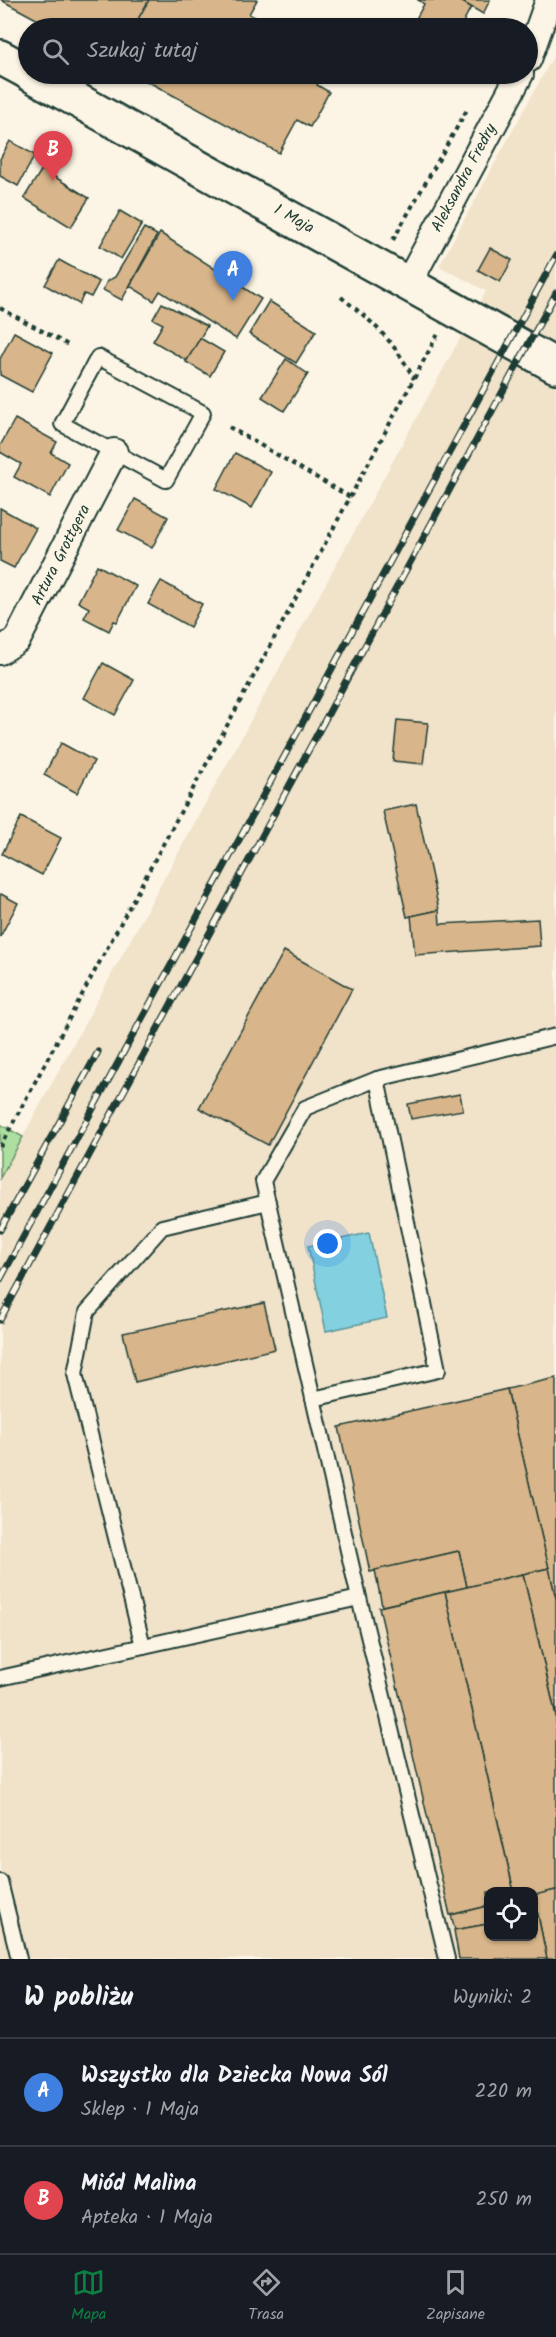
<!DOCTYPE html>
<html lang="pl">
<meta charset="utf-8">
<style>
:root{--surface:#171b24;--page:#242831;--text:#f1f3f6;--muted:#9ea1a6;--line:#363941;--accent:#0b8043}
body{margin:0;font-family:Kalam,sans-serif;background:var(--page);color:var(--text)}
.controls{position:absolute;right:18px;bottom:18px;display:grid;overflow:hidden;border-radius:12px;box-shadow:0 2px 4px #0004}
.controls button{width:54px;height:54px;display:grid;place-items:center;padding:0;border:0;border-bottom:2px solid var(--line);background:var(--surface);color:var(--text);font:30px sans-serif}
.you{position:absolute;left:328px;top:1244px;width:21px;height:21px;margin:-15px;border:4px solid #fff;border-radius:50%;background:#1a73e8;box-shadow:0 0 0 9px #1a73e833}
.badge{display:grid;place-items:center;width:39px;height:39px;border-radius:50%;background:var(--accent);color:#fff;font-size:20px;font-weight:700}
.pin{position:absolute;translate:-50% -50px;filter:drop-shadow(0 2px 3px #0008)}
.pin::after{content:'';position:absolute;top:32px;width:21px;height:18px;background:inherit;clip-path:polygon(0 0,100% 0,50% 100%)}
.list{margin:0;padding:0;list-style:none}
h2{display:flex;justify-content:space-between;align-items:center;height:78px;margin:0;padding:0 24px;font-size:26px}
h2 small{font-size:20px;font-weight:400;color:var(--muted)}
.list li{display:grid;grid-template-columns:39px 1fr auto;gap:18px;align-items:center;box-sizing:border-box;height:108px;padding:0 24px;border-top:2px solid var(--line)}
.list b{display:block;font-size:22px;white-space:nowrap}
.list p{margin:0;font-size:20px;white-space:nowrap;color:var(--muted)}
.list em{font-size:20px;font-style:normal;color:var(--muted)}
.icon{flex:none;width:33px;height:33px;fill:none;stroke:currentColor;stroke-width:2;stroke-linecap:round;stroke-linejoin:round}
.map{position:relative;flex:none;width:556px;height:1959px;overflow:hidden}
.search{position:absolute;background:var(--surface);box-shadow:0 2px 4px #0004;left:18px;right:18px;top:18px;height:66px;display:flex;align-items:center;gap:15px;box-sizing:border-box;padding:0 21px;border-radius:33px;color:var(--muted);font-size:22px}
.sheet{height:294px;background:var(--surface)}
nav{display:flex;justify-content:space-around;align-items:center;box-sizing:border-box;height:84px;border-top:2px solid var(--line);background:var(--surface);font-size:16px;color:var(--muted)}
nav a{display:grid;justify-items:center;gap:3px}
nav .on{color:var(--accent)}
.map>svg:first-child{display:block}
</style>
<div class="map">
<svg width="556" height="1959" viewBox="0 0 556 1959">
<rect width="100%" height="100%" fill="#fcf5e5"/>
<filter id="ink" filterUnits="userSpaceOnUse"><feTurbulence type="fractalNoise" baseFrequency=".0167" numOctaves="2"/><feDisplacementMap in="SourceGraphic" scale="12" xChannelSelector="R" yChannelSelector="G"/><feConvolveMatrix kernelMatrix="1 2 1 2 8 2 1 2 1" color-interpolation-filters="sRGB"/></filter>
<g filter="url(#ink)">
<path fill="#f1e2ca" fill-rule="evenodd" d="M556,51V1959H0V1178L486,291L439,266ZM488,1892H534V1936H488Z"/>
<path fill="#addfa0" stroke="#668e6a" stroke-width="1.5" d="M0,1124L23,1137L0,1178Z"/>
<path fill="#83d1e0" stroke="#5b969b" stroke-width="1.5" d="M369,1233L387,1318L326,1331L308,1246Z"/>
<g fill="#d8b58a" stroke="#1f3d34" stroke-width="1.5">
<path d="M1,0H149L133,28H53Z"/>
<path d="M149,0H257L249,14L276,28H133Z"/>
<path d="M418,0H459L471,7L460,28H411L424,4Z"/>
<path d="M459,0H490L483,14Z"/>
<path d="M134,74H323L317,85L329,92L310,127L297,120L279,153Z"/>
<path d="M10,141L35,155L18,186L0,176V159Z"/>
<path d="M42,169L89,198L71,227L24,198Z"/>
<path d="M120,211L142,224L121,259L100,246Z"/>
<path d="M144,228L157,235L122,300L103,290L107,281L115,277Z"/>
<path d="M160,233L261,299L236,339L160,291L154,301L130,286Z"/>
<path d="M490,248L512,260L500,282L478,270Z"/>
<path d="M59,260L99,282L91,297L84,294L79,304L45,285Z"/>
<path d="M269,301L316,331L296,363L249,334Z"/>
<path d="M162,303L207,326L187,361L153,341L163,324L153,319Z"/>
<path d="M14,332L53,353L32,392L0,375V359Z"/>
<path d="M200,338L224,352L210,376L186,362Z"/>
<path d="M286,359L308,374L284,411L262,397Z"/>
<path d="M15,419L57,442L51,453L68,463L50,497L14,477L21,464L0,452V446Z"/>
<path d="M235,453L271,472L252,508L216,489Z"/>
<path d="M135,499L168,517L152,548L118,530Z"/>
<path d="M0,508L36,528L14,568L0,561Z"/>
<path d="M97,565L136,586L117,622L114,621L109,631L84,618L89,608L78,602Z"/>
<path d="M161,581L202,604L190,627L148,604Z"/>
<path d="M103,663L134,680L115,715L84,698Z"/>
<path d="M397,720L428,723L423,764L393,761Z"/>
<path d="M61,743L94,761L77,793L44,775Z"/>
<path d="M416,804L439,910L407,917L383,811Z"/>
<path d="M21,817L61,838L42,875L2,854Z"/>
<path d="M1,894L18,903L0,937V896Z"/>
<path d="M439,910L440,924L538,919L540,946L415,955L411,916Z"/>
<path d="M284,951L352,989L268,1145L199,1108Z"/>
<path d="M460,1094L463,1110L411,1119L408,1104Z"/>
<path d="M264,1303L275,1349L135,1382L123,1333Z"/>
<path d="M556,1378V1599L507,1389Z"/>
<path d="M507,1389L549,1568L467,1587L459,1551L370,1572L339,1427Z"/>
<path d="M459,1551L467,1587L382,1606L375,1570Z"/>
<path d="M549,1568L556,1599V1716L523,1574Z"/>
<path d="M523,1574L556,1716V1890L534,1896V1892H514L445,1592Z"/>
<path d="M445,1592L514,1892H488V1906L450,1915L379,1607Z"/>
<path d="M556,1890V1959H547L534,1895Z"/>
<path d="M488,1906V1924L455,1930L451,1915Z"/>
<path d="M538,1915L547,1959H459L454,1930L488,1924V1936H534V1916Z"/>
</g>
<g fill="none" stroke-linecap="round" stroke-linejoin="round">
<defs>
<g id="lane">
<path d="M98,357L203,413L166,480L62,424Z"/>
<path d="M313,1399L438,1370L377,1079"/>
<path d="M143,1646L75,1374L87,1312L162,1227L268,1202"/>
<path d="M0,1678L359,1598"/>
<path d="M0,1882L19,1959"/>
<path d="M447,1959L359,1598L263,1181L305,1108L377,1079L556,1036"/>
</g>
<g id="street">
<path d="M528,59L549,0"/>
<path d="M409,282L520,74"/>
<path d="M0,651L17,640L114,452"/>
</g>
<g id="secondary">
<path d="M0,57L28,72"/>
<path d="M30,74L556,366"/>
</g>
</defs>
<use href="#lane" stroke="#1f3d34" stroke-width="18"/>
<use href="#street" stroke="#1f3d34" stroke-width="30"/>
<use href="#secondary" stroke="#1f3d34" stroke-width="38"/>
<g stroke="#1f3d34" stroke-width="4" stroke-dasharray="4.5 4.5" stroke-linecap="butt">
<path d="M393,240L468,108"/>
<path d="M341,297C374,323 394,341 414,379"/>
<path d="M0,308L70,346"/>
<path d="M229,427L350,497"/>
<path d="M0,1147L438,334"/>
</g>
<use href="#lane" stroke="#fcf5e5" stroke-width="14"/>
<use href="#street" stroke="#fcf5e5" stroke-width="26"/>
<use href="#secondary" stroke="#fcf5e5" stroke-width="33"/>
<defs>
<g id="rail">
<path d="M0,1230L98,1052"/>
<path d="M0,1280L556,256"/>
<path d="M0,1320L556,293"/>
</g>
</defs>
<use href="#rail" stroke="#1f3d34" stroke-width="7"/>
<use href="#rail" stroke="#fcf5e5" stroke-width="4.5" stroke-dasharray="14" stroke-linecap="butt"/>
</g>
</g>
<g text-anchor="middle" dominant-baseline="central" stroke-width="4.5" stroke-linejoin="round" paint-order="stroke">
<g font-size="16" fill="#1f3d34" stroke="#fcf5e5">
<text transform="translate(464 178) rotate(-62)">Aleksandra Fredry</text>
<text transform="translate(294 219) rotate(29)">1 Maja</text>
<text transform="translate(61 555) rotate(-63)">Artura Grottgera</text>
</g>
</g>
</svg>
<div class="controls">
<button><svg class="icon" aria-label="locate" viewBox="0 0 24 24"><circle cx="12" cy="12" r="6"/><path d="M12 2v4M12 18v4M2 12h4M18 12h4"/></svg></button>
</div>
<div class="you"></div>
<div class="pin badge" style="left:233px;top:301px;background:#3f7fe0">A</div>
<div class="pin badge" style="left:53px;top:181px;background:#e0444e">B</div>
<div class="search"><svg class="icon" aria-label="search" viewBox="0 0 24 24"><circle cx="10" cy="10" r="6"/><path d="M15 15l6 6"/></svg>Szukaj tutaj</div>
</div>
<section class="sheet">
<h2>W pobliżu<small>Wyniki: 2</small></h2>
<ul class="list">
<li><span class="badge" style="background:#3f7fe0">A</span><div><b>Wszystko dla Dziecka Nowa Sól</b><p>Sklep · 1 Maja</p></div><em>220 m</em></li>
<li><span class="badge" style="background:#e0444e">B</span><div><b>Miód Malina</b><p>Apteka · 1 Maja</p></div><em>250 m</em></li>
</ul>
</section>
<nav>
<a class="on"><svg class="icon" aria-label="map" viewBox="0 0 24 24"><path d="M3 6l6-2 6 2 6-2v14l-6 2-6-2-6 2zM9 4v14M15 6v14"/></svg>Mapa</a>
<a><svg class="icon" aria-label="directions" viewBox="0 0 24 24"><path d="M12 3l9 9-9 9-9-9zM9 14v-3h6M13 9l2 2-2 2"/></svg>Trasa</a>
<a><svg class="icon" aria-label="saved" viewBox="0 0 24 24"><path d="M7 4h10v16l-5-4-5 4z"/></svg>Zapisane</a>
</nav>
